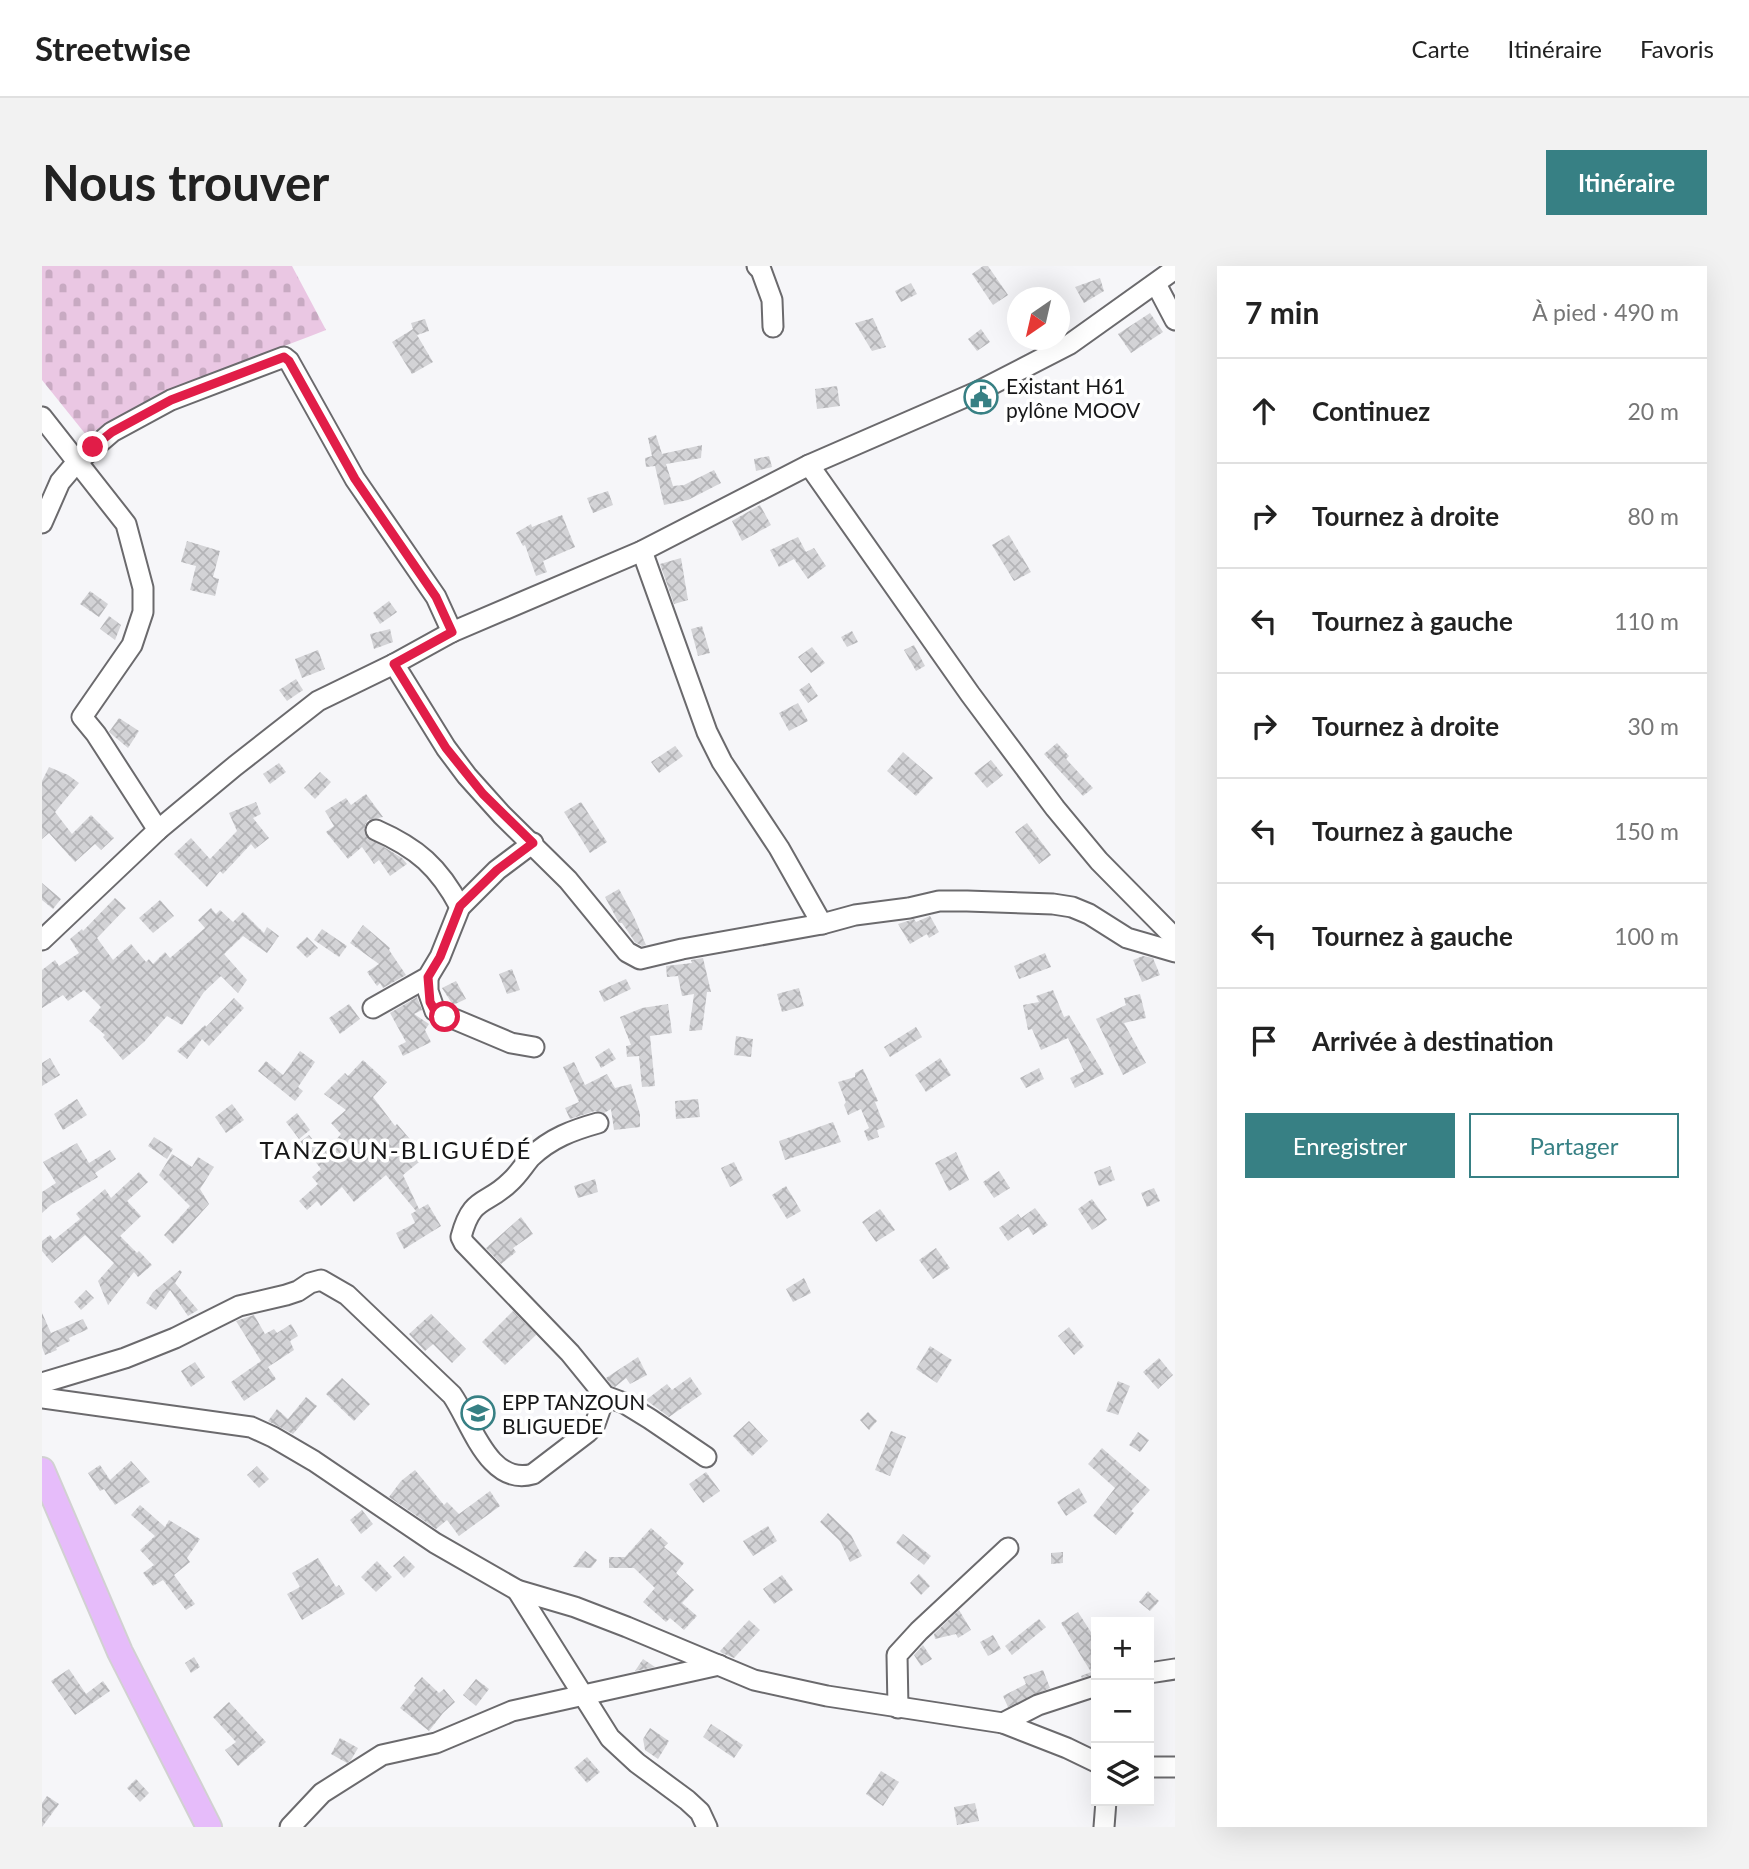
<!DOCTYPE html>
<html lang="fr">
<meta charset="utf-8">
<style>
:root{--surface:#fff;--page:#f2f2f2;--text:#222;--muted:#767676;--line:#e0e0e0;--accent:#378084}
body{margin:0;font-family:Lato,sans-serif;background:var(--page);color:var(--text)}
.controls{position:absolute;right:21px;bottom:21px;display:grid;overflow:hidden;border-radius:0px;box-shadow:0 7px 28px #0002}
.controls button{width:63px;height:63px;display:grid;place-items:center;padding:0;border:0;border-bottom:2px solid var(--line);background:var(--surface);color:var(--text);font:35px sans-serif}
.compass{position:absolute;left:965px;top:21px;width:63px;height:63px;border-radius:50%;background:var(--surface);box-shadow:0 7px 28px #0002;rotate:214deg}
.stop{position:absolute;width:21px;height:21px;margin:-16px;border:5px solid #e11d48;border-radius:50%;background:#fff}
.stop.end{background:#e11d48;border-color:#fff;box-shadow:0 2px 7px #0008}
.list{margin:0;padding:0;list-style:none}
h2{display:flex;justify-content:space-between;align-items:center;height:91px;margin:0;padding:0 28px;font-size:30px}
h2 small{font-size:23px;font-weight:400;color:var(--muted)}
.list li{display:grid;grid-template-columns:46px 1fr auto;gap:21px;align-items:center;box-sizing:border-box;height:105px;padding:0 28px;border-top:2px solid var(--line)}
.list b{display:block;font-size:26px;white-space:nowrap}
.list em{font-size:23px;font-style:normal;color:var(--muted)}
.actions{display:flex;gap:14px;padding:21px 28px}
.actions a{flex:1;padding:16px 0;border:2px solid var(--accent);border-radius:0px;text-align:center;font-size:24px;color:var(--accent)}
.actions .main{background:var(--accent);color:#fff}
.icon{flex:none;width:38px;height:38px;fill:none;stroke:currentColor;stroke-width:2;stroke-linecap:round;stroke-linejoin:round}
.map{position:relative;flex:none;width:1133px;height:1561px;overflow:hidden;border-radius:0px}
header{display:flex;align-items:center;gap:42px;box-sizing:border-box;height:98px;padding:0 35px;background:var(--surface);border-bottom:2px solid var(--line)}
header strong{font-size:33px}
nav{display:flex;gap:38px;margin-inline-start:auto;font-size:24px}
.intro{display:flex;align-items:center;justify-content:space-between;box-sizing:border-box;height:168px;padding:0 42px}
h1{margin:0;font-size:49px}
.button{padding:18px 32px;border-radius:0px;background:var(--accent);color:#fff;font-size:24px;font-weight:700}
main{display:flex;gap:42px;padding:0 42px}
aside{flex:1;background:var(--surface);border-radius:0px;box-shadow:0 7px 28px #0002}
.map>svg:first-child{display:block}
</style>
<header>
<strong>Streetwise</strong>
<nav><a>Carte</a><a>Itinéraire</a><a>Favoris</a></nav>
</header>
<div class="intro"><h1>Nous trouver</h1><a class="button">Itinéraire</a></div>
<main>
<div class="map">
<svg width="1133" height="1561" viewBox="0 0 1133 1561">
<defs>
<pattern id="cemetery-stones" width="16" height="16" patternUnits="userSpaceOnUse" patternTransform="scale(1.75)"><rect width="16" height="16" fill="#eac7e3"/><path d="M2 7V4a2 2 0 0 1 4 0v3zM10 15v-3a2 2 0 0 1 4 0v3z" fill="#c8aac2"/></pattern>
<pattern id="building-cross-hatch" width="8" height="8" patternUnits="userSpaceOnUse" patternTransform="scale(1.75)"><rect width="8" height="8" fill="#d3d3d6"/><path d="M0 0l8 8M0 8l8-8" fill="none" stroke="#b4b4b7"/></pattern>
</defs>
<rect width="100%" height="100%" fill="#f6f6f9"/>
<path fill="url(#cemetery-stones)" d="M0,0H250L284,64C208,94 111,124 45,170L0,114Z"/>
<g fill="url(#building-cross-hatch)">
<path d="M941,0H946L966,29L951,39L930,8Z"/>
<path d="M1058,12L1062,25L1042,37L1033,21Z"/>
<path d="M869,17L875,28L859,36L853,25Z"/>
<path d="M1108,47L1121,66L1089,87L1076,68Z"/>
<path d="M831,52L844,81L830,85L813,57Z"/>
<path d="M383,53L387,65L375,69L391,96L370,108L350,76L371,63L369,57Z"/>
<path d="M939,63L948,76L935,85L926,73Z"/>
<path d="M795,120L798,140L775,143L773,123Z"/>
<path d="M614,169L620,188L660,179L659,192L624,198L631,220L642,219L672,204L679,217L646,234L622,239L613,200L604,201L603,192L610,190L606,172Z"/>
<path d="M727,190L730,201L714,205L712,193Z"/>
<path d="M566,225L571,239L551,247L545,232Z"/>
<path d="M718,239L729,259L700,275L690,255Z"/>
<path d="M520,249L533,281L501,295L505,306L494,310L483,279L481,280L474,267L489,258L490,261Z"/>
<path d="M967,269L989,306L972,315L950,279Z"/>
<path d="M756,271L764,286L772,282L784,300L766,313L752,293L737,301L728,284Z"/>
<path d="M145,275L178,285L171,311L177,313L173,330L148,324L154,300L139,296Z"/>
<path d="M639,292L646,334L632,338L618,298Z"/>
<path d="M48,325L66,338L57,351L38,338Z"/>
<path d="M347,335L355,346L338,358L331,347Z"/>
<path d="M67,350L79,359L73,374L58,363Z"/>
<path d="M660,360L668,387L656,390L649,363Z"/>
<path d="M348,363L351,376L332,383L328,368Z"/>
<path d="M810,365L816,376L805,381L799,371Z"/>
<path d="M872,379L883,400L874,405L862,384Z"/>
<path d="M770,381L783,397L769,407L756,391Z"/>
<path d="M276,384L283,403L260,412L253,393Z"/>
<path d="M254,413L261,424L245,435L237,424Z"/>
<path d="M767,417L776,430L766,437L757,424Z"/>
<path d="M756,437L766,455L747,465L737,447Z"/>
<path d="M77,452L97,465L86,482L67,466Z"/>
<path d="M1015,477L1027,490L1024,493L1051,522L1041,530L1002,488Z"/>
<path d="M633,480L641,490L617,507L609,496Z"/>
<path d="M861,486L891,512L874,530L845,505Z"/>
<path d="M949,494L961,509L945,522L932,507Z"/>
<path d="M237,497L244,506L228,518L221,508Z"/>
<path d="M7,501L26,509L37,517L13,546L30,568L49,549L72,572L59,584L53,578L33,596L7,567L0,573V515Z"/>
<path d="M278,506L289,516L273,533L262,522Z"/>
<path d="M324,528L341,551L326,554L323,559L324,570L360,592L365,598L348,610L337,594L332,598L320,581L306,593L284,566L292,560L283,545L304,532L309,539Z"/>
<path d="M214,536L219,548L211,552L227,572L213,583L209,578L181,608L178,605L165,621L132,588L149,572L168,593L195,565L187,547Z"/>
<path d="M539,536L565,576L548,587L522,546Z"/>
<path d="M985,557L1009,589L997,598L973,566Z"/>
<path d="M0,617L19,633L11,643L0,634Z"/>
<path d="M577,623L592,651L604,679L600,680L593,676L580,657H577L563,631Z"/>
<path d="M73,632L84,642L55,672L71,694L89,678L104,696L107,693L111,698L123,686L128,692L163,662L156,654L169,642L174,648L178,644L191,656L201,646L222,667L225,661L237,670L225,687L201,670L182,688L205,714L196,727L179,710L162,726L140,759L125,750L102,776L81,794L61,771L63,769L47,755L59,741L42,724L26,735L21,729L0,742V704L13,694L17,700L37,687L28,673L40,663L41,665Z"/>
<path d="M118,634L132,650L111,667L97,652Z"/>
<path d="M888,650L897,666L887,672L885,668L868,678L856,658L872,653L874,656Z"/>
<path d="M321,659L348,682L347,684L364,709L341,722L338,717L335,720L325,706L337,698L308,677Z"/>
<path d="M280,663L305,680L297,691L272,674Z"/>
<path d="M265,671L276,682L265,692L254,681Z"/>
<path d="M1003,687L1009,701L977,713L972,700Z"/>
<path d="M1101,690L1111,692L1118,709L1100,716L1091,694Z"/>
<path d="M661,692L669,726H665L660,764L647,765L652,728L640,730L636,710L625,711L624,700L650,697L649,694Z"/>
<path d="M470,703L478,724L465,728L457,708Z"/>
<path d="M584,713L589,723L562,736L557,725Z"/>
<path d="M414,715L424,733L411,739L400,722Z"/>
<path d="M757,722L762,740L740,746L735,728Z"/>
<path d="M1011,724L1022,751L1027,749L1062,808L1033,822L1028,812L1042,805L1026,772L999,784L990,763L986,764L981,739L997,736L994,730Z"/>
<path d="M1098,728L1104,752L1082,757L1104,797L1081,809L1054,753L1084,739L1082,732Z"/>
<path d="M375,731L380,744L372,748L387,758L383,764L389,776L361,790L356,780L364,776L348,747Z"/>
<path d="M192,732L202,742L167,780L160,773L145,793L135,785L163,759L164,761Z"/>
<path d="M307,738L318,753L298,768L287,752Z"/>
<path d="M626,738L630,767L608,770L613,820L600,821L597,790L585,791L584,780L589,779L578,751L600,742Z"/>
<path d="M874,761L880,771L848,791L842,781Z"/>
<path d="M694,770L711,773L709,791L692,789Z"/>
<path d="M567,782L574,793L559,802L553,791Z"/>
<path d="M258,785L273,796L256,821L261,825L253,835L216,805L224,795L241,809Z"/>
<path d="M8,792L18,809L0,820V797Z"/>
<path d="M898,792L909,809L884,826L873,809Z"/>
<path d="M321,794L345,816L331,831L353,860L355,858L383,891L361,909L377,943L386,938L399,960L362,983L354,967L373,957L369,948L374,945L344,909L312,936L300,921L279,940L275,935L265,944L257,935L276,918L270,911L279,903L258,876L267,869L282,887L299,868L289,857L304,844L282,828L303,807L306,810Z"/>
<path d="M532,796L543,819L565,808L573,822L589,818L598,848V861L572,864L569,843L562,847L553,845L528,853L523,842L537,836L521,801Z"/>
<path d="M997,802L1002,813L984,822L978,812Z"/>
<path d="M821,803L836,835L833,836L843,861L835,864L837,871L826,875L822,865L827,862L819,843L806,849L802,839L804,836L796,816L813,811V807Z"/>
<path d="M35,833L45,849L21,864L12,848Z"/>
<path d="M656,833L658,851L634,853L633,835Z"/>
<path d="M190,838L202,854L184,867L173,851Z"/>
<path d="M255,847L268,864L257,873L244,856Z"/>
<path d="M791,856L799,876L743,894L737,875Z"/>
<path d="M112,871L131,883L125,893L106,880Z"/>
<path d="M35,877L47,897L68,884L74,893L53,907L56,911L9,939L0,947V926L14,917L1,896Z"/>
<path d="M914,886L927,914L907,925L893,897Z"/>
<path d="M130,888L150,901L156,891L172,901L158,923L167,938L131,978L122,969L148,940L117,909Z"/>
<path d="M692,896L701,914L688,921L679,902Z"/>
<path d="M1068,900L1073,914L1057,920L1052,906Z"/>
<path d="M957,905L968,922L952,932L941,916Z"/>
<path d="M97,906L106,916L85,935L99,950L78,970L95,987L97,985L110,999L96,1011L92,1006L66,1039L56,1015L72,997L43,969L10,997L0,985V975L8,969L12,974L38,953L34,948L63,923L69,932Z"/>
<path d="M553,913L556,926L536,932L532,920Z"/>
<path d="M744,920L759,945L745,953L730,929Z"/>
<path d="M1112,922L1118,935L1105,941L1099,927Z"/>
<path d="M1050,933L1065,954L1050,964L1036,943Z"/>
<path d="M993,942L1006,959L991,969L986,961L966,975L957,962L976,948L979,952Z"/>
<path d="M838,943L853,964L834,976L820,956Z"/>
<path d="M479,951L491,968L471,982L474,986L459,998L444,982Z"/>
<path d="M894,982L908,1002L891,1013L877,994Z"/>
<path d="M138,1004L140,1006L133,1017L156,1044L146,1050L128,1024L114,1044L104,1037L111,1026Z"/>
<path d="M762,1012L769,1027L751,1036L744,1023Z"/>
<path d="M44,1024L52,1032L39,1044L32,1036Z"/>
<path d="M471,1045L494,1069L463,1099L440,1076Z"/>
<path d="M0,1047L9,1067L41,1053L46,1063L27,1072L28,1075L14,1082L15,1084L3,1089L0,1081Z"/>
<path d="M389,1048L424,1083L410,1097L391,1078L383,1085L367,1068Z"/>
<path d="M212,1049L223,1068L232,1063L235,1067L249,1058L256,1070L248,1075L252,1084L226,1101L234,1113L202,1135L189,1116L219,1095L194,1055Z"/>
<path d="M1027,1061L1042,1080L1032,1089L1016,1070Z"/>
<path d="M888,1080L910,1094L895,1117L874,1103Z"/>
<path d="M596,1091L605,1109L588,1118L584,1112L573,1121L570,1120L564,1112Z"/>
<path d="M1117,1092L1131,1109L1116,1123L1101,1106Z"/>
<path d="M153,1096L163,1111L149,1121L139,1105Z"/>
<path d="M648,1111L660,1128L627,1151L604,1134L625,1118L630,1124Z"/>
<path d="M300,1112L328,1138L312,1155L284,1128Z"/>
<path d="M1076,1115L1088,1120L1076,1149L1064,1145Z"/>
<path d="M264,1131L275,1140L251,1168L226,1155L235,1143L246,1153Z"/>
<path d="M826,1146L835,1155L827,1164L818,1154Z"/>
<path d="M707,1155L726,1175L710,1190L691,1170Z"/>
<path d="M849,1165L864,1171L848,1210L833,1204Z"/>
<path d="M1096,1166L1107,1174L1098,1186L1087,1179Z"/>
<path d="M1060,1182L1108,1224L1089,1245L1092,1247L1074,1269L1051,1250L1073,1222L1046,1198Z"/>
<path d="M89,1195L108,1216L73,1239L62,1223L58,1225L46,1207L58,1199L68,1214Z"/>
<path d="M215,1200L227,1213L217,1222L205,1209Z"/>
<path d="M373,1204L402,1239L405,1236L417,1248L448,1225L458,1240L417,1270L405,1254L394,1263L347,1231L359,1215Z"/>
<path d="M664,1206L678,1225L661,1237L647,1218Z"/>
<path d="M1037,1222L1045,1236L1024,1250L1015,1236Z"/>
<path d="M98,1239L123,1261L127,1254L158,1273L145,1292L148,1296L132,1309L153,1338L144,1344L121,1314L111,1320L101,1307L112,1299L98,1284L113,1270L89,1249Z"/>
<path d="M320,1244L331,1258L319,1268L308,1254Z"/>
<path d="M786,1247L809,1269L820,1290L808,1296L798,1275L778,1256Z"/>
<path d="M726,1260L735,1275L711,1290L701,1275Z"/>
<path d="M609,1262L626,1277L622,1281L642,1297L634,1307L652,1324L640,1337L655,1350L642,1364L628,1352L624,1356L601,1336L613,1322L592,1302H567V1291H583Z"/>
<path d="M861,1268L889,1290L882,1299L854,1277Z"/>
<path d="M543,1285L555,1294L549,1302L531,1301Z"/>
<path d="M1021,1286V1297L1009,1298V1287Z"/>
<path d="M362,1290L373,1301L362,1312L351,1300Z"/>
<path d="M276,1292L294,1321L297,1319L303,1328L260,1354L245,1328L258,1321L250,1307Z"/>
<path d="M335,1295L350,1311L334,1326L319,1311Z"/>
<path d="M877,1308L888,1320L879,1329L868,1317Z"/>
<path d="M740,1309L751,1324L732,1338L721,1323Z"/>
<path d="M1106,1325L1117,1335L1108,1345L1097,1336Z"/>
<path d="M917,1344L929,1364L916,1372L914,1368L893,1373L892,1368Z"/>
<path d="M1036,1346L1054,1374V1408L1040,1412L1039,1410L1049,1406L1019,1357Z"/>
<path d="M997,1353L1004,1361L970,1389L963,1380Z"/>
<path d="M707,1354L718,1364L692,1392L680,1387L678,1385Z"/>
<path d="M951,1369L959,1383L946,1390L938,1376Z"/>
<path d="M881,1379L890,1393L879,1400L872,1389Z"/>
<path d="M152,1391L158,1401L149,1407L143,1397Z"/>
<path d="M601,1393L613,1401L593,1405Z"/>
<path d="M27,1403L44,1428L61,1415L68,1425L33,1449L9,1415Z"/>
<path d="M1001,1404L1008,1422L966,1441L961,1430L984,1418L981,1411Z"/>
<path d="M380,1411L397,1427L402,1423L413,1436L401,1447L387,1465L358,1442L374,1422L372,1420Z"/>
<path d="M434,1413L447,1423L434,1440L421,1429Z"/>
<path d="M187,1436L224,1476L196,1500L183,1484L194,1476L171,1451Z"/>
<path d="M669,1458L701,1479L692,1492L661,1471Z"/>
<path d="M608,1462L627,1475L616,1493L603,1484L601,1473Z"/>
<path d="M298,1472L316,1482L309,1494L305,1497L289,1488Z"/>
<path d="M545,1491L558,1506L545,1517L532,1502Z"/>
<path d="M839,1505L857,1516L841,1540L824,1528Z"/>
<path d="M94,1513L107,1527L98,1536L85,1522Z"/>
<path d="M5,1530L17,1538L0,1561V1537Z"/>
<path d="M933,1537L937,1555L915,1559L912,1541Z"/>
</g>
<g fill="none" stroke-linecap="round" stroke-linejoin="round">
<defs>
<g id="minor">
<path d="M715,0L719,4L730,34L731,61"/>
<path d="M1114,18L1133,54"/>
<path d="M0,151L84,258L101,322V346L90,379L40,451L54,468L116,564"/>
<path d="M767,199L928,428L1013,542L1057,595L1133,672"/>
<path d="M0,257L18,216L35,196L70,166L129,134L242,91L247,95L313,213L394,331L410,366"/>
<path d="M600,285L665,466L680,496L737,582L780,658"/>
<path d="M352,398L404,482L425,510L460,549L526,614L585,686L598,693L640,683L780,658L813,649L867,642L897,635H925L1011,638L1030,641L1047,648L1085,672L1133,686"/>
<path d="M334,564C375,582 397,601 418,641"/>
<path d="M0,674L116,564L193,500L276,435L352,398L410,366L600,285L767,199L937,125L1028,78L1133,3"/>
<path d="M386,711V725L393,745L469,777L492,781"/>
<path d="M331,742L386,711L398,691L418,641L455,604L491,577"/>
<path d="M556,857C531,864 509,872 489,891C482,899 476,909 468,916C444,940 430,929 419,971L422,977L528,1087L563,1130L582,1137L608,1153L664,1191"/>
<path d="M0,1117L83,1092L133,1072L197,1040L244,1029L256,1025L268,1017L279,1014L305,1029L410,1129C429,1156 447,1221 491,1208L546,1166L553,1158L563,1130"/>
<path d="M0,1132L209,1161L231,1171L272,1195L393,1277L475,1324L533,1341L585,1361L712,1414L785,1430L961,1457L996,1439L1054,1420"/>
<path d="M475,1324L568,1472L595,1497L645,1534L658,1546L665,1561"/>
<path d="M1107,1407L1133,1403"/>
<path d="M856,1442L855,1389L877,1365L966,1282"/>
<path d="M961,1457L1025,1482L1054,1496"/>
<path d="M1107,1501H1133"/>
<path d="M248,1561L280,1527L340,1489L394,1477L470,1445L677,1399"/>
<path d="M1062,1561L1064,1535"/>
</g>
<path id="major" d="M0,1204L78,1386L167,1561"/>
</defs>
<use href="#minor" stroke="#6b6a6d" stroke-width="23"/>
<use href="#major" stroke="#d1d1d1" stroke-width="28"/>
<use href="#minor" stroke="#fff" stroke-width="19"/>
<use href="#major" stroke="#e6bcfa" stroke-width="24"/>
</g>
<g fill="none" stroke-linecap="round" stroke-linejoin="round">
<path stroke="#e11d48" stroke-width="9" d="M51,181L70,166L129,134L242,91L247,95L313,213L394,331L410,366L352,398L404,482L441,528L491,577L455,604L418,640L398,691L386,711L388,736L393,745L403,751"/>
</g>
<defs>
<symbol id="civic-ring" viewBox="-11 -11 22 22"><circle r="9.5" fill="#fff" stroke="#378084" stroke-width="1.5"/><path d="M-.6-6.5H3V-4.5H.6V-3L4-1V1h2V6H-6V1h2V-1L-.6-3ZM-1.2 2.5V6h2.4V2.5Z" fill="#378084"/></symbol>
<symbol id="school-ring" viewBox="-11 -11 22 22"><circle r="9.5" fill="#fff" stroke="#378084" stroke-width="1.5"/><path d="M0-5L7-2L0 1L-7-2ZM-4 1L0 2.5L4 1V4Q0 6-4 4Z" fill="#378084"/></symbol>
</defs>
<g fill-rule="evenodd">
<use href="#civic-ring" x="920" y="112" width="38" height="38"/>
<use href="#school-ring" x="417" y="1128" width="38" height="38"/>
</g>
<g text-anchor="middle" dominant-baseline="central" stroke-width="7" stroke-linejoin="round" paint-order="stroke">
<g font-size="21" fill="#171718" stroke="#fff" text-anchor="start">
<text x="964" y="119">Existant H61<tspan x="964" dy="24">pylône MOOV</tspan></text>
<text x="460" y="1135">EPP TANZOUN<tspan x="460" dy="24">BLIGUEDE</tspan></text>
</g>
<g font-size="24" letter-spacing="2" fill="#171718" stroke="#fff">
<text x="354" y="883">TANZOUN-BLIGUÉDÉ</text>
</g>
</g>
</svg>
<div class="controls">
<button>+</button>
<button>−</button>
<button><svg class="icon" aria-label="layers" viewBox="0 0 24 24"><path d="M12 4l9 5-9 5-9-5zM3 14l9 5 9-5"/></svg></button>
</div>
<svg class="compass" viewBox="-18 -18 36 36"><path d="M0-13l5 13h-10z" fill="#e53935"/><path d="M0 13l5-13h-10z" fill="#767676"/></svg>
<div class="stop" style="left:403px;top:751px"></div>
<div class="stop end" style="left:51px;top:181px"></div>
</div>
<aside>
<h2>7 min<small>À pied · 490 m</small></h2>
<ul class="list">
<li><svg class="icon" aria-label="ahead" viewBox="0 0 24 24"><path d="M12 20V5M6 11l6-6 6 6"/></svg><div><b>Continuez</b></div><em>20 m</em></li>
<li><svg class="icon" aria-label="right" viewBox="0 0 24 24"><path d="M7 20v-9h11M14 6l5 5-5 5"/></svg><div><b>Tournez à droite</b></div><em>80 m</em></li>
<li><svg class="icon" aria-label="left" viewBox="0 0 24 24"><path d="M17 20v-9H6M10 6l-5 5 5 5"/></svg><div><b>Tournez à gauche</b></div><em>110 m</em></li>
<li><svg class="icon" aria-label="right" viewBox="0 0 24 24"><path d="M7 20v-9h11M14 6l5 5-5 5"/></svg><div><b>Tournez à droite</b></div><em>30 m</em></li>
<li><svg class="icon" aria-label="left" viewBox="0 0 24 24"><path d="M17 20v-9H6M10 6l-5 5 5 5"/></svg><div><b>Tournez à gauche</b></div><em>150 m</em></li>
<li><svg class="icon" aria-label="left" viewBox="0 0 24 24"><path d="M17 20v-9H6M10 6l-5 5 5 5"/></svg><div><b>Tournez à gauche</b></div><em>100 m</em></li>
<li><svg class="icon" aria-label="arrive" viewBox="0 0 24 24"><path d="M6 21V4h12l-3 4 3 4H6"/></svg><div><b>Arrivée à destination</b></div></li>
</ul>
<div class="actions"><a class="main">Enregistrer</a><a>Partager</a></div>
</aside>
</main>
